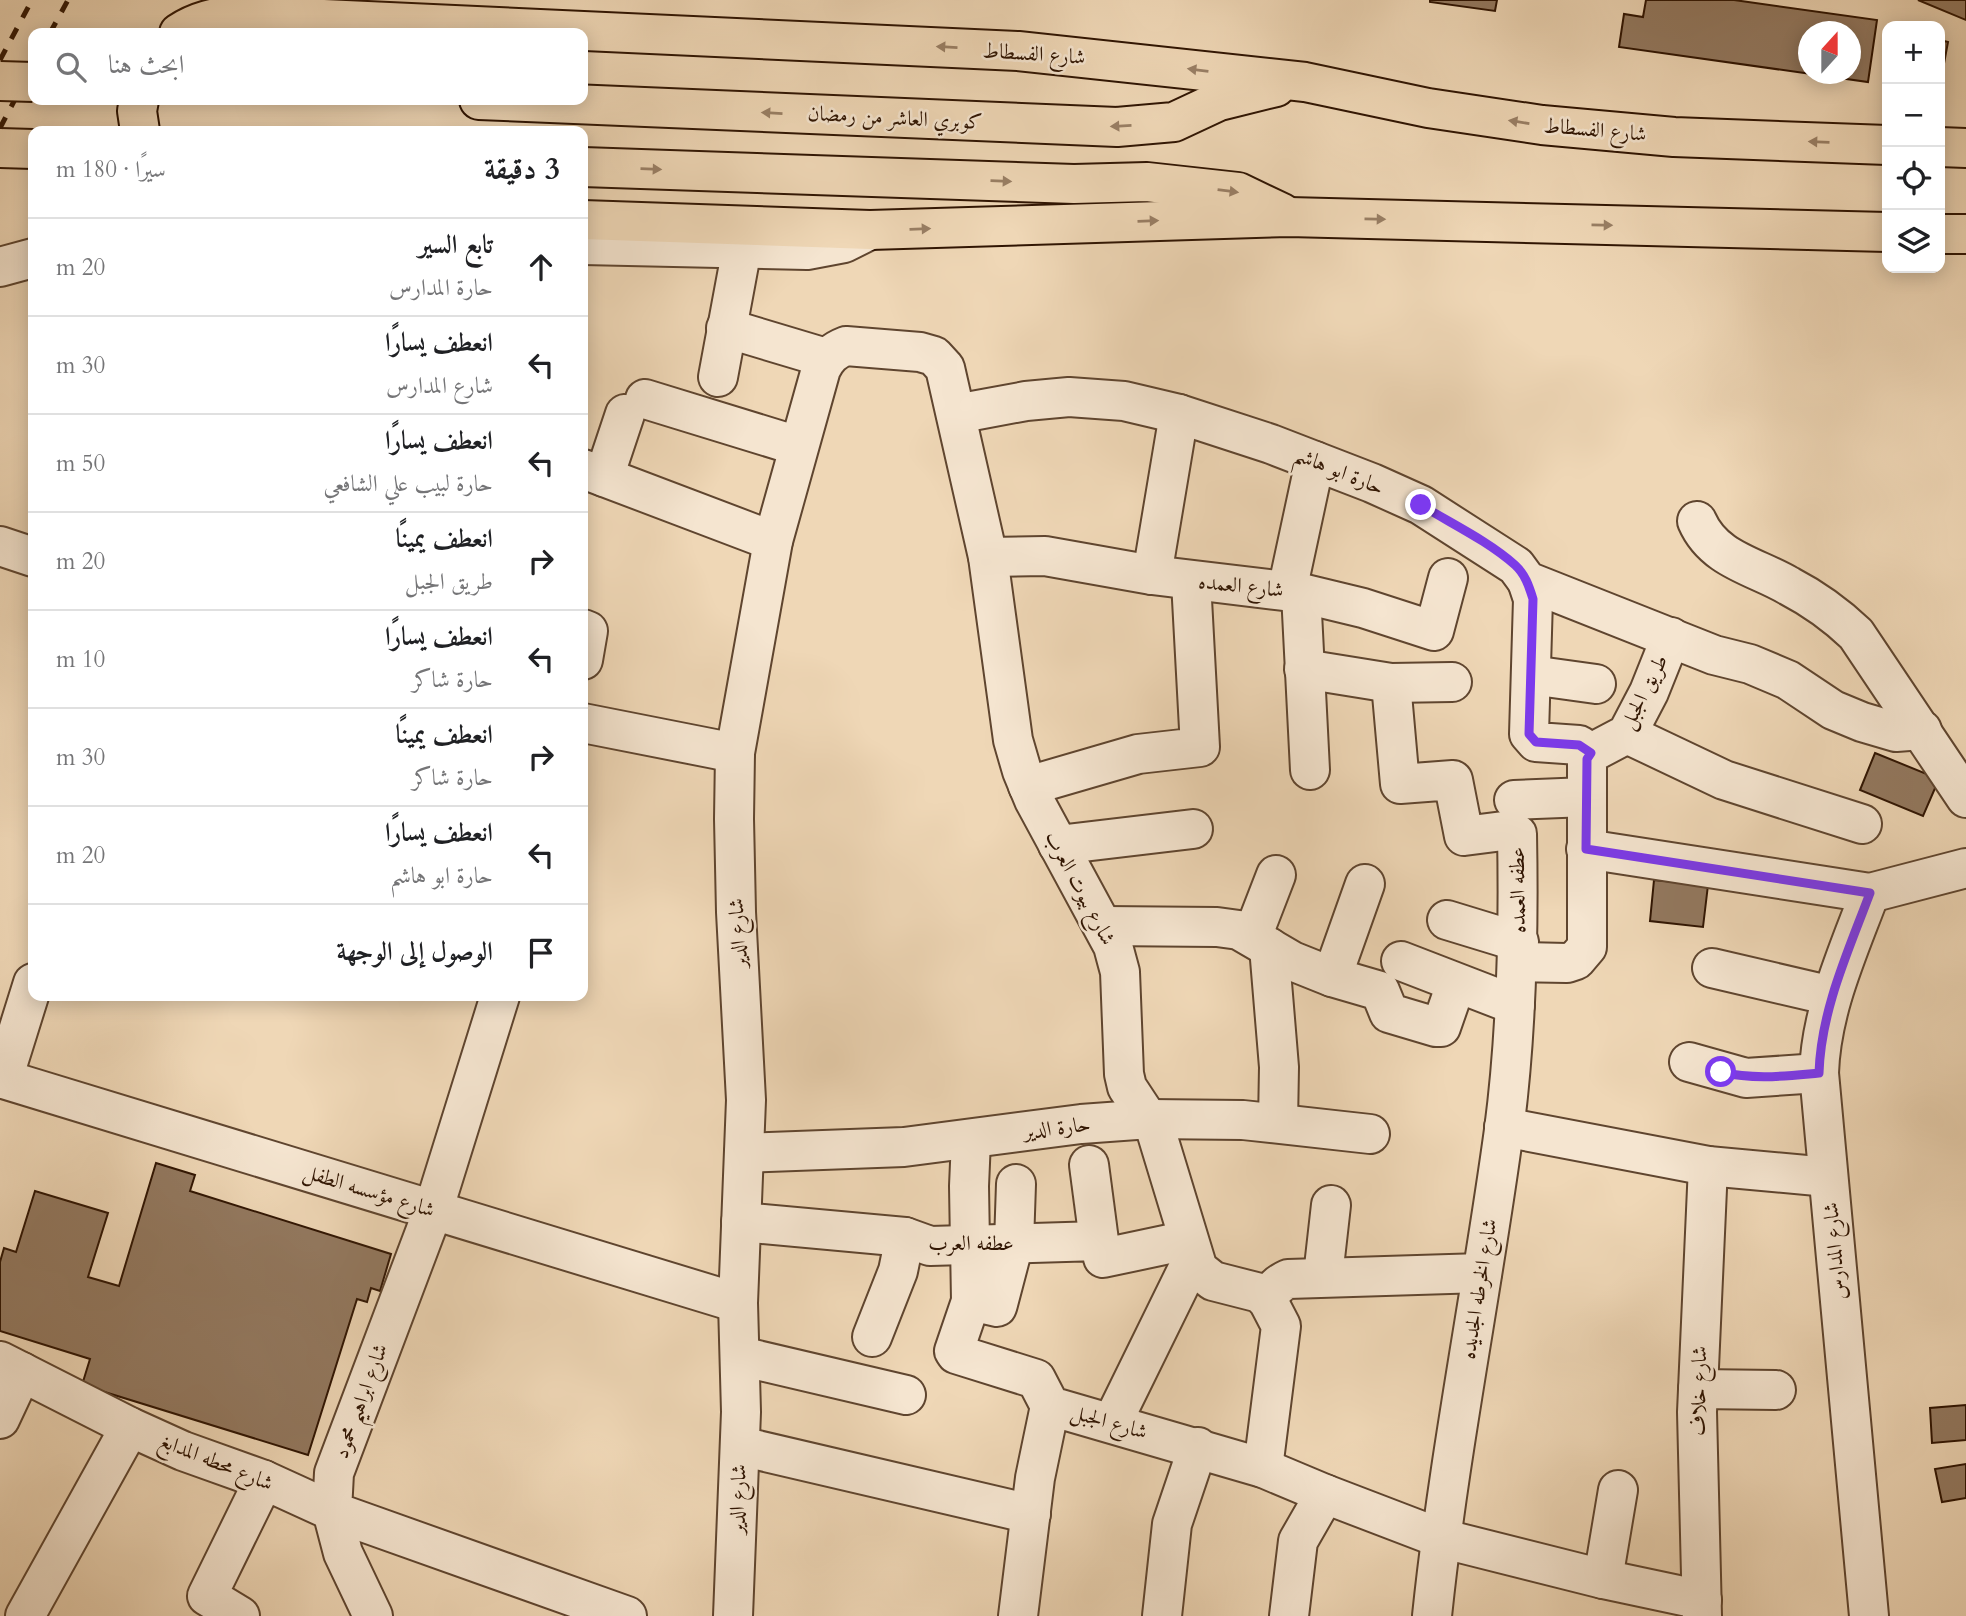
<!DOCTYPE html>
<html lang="ar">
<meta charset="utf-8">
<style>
:root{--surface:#fff;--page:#f6f6f6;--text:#202124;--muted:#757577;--line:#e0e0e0}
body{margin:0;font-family:Cardo,Amiri,serif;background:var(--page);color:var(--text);direction:rtl}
.controls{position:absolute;right:21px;top:21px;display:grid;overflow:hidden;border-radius:14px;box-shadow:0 4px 18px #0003}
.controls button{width:63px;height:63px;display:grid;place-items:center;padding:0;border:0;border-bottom:2px solid var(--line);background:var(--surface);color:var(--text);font:35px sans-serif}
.compass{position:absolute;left:1798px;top:21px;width:63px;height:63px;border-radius:50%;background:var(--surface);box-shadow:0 4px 18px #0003;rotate:21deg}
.stop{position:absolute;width:21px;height:21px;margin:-16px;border:5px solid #7c3aed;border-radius:50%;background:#fff}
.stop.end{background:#7c3aed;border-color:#fff;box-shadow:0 2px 7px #0008}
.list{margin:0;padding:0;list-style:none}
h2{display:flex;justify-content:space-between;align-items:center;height:91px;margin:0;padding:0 28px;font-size:30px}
h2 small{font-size:23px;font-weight:400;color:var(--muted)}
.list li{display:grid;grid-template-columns:46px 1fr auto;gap:21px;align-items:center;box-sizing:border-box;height:98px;padding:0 28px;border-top:2px solid var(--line)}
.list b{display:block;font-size:26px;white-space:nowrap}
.list p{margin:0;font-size:23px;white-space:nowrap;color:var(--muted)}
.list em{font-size:23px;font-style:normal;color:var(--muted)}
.icon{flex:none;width:38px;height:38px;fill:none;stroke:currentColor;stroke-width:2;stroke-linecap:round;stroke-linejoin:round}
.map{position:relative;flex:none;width:1966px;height:1616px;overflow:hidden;direction:ltr}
.search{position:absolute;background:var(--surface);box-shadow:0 4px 18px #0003;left:28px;top:28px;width:560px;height:77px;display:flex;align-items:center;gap:18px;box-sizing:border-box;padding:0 24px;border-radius:14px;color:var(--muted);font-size:26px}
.panel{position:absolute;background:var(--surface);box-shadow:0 4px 18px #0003;left:28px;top:126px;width:560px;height:875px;border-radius:14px;direction:rtl}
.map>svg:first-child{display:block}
</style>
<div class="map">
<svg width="1966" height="1616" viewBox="0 0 1966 1616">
<rect width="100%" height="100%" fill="#efd7b6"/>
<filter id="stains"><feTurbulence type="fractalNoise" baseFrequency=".00286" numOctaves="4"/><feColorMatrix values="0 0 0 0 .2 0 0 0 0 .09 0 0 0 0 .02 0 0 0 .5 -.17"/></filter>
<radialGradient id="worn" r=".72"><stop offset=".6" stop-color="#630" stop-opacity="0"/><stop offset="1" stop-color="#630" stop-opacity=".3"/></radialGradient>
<g fill="#937960" stroke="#2f1402" stroke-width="2" fill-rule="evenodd">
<path d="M1430,0H1497L1495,11L1430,2Z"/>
<path d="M1646,0H1734L1877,20L1868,82L1619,47L1624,14L1643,17ZM1808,32H1850V74H1808Z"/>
<path d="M1918,0H1966V20Z"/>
<path d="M1940,40L1948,42L1940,85Z"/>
<path d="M1875,753L1939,779L1923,816L1860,790Z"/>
<path d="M1654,880L1708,885L1703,927L1650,921Z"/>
<path d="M156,1163L195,1175L190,1191L391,1254L380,1291L371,1288L367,1302L357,1299L308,1455L82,1385L90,1359L0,1331V1262L4,1248L16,1252L35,1191L108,1213L88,1277L119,1286Z"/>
<path d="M1966,1405V1440L1932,1443L1930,1408Z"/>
<path d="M1966,1464V1498L1942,1502L1935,1469Z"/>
</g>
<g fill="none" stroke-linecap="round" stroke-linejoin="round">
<defs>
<g id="minor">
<path d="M583,245L807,250L844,243L870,230"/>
<path d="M0,267L33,258"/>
<path d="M726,328L826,358"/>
<path d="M718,377L742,248"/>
<path d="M645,399L798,446"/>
<path d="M956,414L1026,401L1069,397L1124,401L1179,414L1271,444L1372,483L1421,505L1516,566L1527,581L1714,655L1750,664L1788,680L1833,710L1862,722L1896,732L1922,730"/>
<path d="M583,469L773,541"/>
<path d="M604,477L625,414"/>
<path d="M1697,521C1714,560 1755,566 1789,586C1814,599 1835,614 1856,634L1966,798"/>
<path d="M0,546L33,557"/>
<path d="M988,557L1045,556L1152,575L1301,593L1363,608L1434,631L1448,578"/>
<path d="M1152,575L1179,414"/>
<path d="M1527,581L1533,599L1529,734L1536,742L1579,745L1591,753"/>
<path d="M1287,591L1315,461"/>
<path d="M1301,593L1310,770"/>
<path d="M583,629L588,631L583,660"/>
<path d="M1304,669L1391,683L1452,682"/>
<path d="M1531,675L1596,684"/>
<path d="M1391,683L1400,784L1453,780L1464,836L1511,830L1517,834C1519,934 1517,1031 1504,1130C1482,1292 1449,1453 1432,1616"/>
<path d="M583,723L735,753"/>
<path d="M1627,734L1724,780L1862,824"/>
<path d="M1028,786L1138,754L1200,747L1191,581"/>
<path d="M1514,800L1587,797"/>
<path d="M1058,845L1193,829"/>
<path d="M1586,849L1870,893L1966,868"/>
<path d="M1447,920L1519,942"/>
<path d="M1104,926L1217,927L1239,930L1292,961L1332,977L1380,991L1389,1013L1436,1027H1441L1456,984"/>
<path d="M1252,937L1276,875"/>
<path d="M1269,947L1279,1067L1278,1123"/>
<path d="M1401,961L1515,1005"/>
<path d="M1518,962L1567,963L1576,960L1587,947V759L1591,753L1627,734L1649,692L1671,637"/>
<path d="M1712,968L1832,996"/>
<path d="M1332,977L1365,884"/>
<path d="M500,996L433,1211L334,1473L332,1511L627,1616"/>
<path d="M1689,1062L1746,1078L1819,1073"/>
<path d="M0,1078L738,1303"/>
<path d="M3,1079L33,983"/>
<path d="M1504,1127L1708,1166L1828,1177"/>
<path d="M971,1140L969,1186L971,1301L955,1348L954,1351L956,1354L1036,1379L1050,1406L1263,1468L1325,1494L1440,1538L1603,1579L1702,1600"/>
<path d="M744,1153L904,1147L1081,1124L1150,1119L1243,1120L1370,1134"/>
<path d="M1089,1165L1099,1241"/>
<path d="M741,1222L905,1237L930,1246L1099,1241L1103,1258L1188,1240"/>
<path d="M1323,1276L1331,1205"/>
<path d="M971,1301L997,1307L998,1304L1014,1243L1016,1184"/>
<path d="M1268,1301C1272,1290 1277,1284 1288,1279L1482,1273"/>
<path d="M872,1337L898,1271L905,1237"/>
<path d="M740,1356L906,1395"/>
<path d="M0,1361L130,1427L183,1451L264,1480L332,1511L343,1553L373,1616"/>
<path d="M1698,1389L1776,1390"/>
<path d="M0,1419L22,1372"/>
<path d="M1112,1423L1193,1258"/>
<path d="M740,1446L1031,1514"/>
<path d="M1603,1579L1618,1490"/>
<path d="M25,1616L130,1427"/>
<path d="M240,1616L207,1596L264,1480"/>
<path d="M733,1616L741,1412L738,1303L746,1100L736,912L734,819L735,753L773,541L821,369C827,357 833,351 846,346L920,352L934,356L945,368L988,557L1013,740L1022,771L1034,800L1113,946L1120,972L1124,1074L1127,1087L1156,1131L1198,1269L1213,1281L1260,1293L1268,1301L1281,1326L1263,1468"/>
<path d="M1018,1616L1035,1478L1050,1406"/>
<path d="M1162,1616L1172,1524L1198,1447"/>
<path d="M1289,1616L1298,1541L1325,1494"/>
<path d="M1702,1616L1697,1412L1708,1166"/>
<path d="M1869,1616L1819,1073C1821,1010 1848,952 1870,893"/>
</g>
<g id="major">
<path d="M179,33C197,21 216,17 237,15L1018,51L1305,82L1428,108L1542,125L1674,137L1887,145"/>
<path d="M139,100L137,111L140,131"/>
<path d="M479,100L1117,127L1174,122L1219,101L1276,87"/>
<path d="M1940,147L1966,148"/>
<path d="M0,148L33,149"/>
<path d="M583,167L1074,184L1147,182L1238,192L1282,213"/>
<path d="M583,220L870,230L1289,217L1887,232"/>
<path d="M1940,234H1966"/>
</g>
</defs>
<use href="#minor" stroke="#5f452f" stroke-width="42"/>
<use href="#major" stroke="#2f1402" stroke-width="42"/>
<use href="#minor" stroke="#f5e5d0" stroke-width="38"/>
<use href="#major" stroke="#efd7b6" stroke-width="38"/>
<g stroke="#2f1402" stroke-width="5" stroke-dasharray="12 12" stroke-linecap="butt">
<path d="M50,33L68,0"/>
<path d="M0,60L32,0"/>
<path d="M0,128L33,65"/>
</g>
<defs>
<path id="major-bridge" d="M0,81L33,82"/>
</defs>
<use href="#major-bridge" stroke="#2f1402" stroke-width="42" stroke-linecap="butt"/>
<use href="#major-bridge" stroke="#efd7b6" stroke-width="38"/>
</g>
<defs><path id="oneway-solid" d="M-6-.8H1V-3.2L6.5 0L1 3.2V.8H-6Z" transform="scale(1.75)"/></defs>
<g fill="#997f65">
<use href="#oneway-solid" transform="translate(947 47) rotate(-177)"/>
<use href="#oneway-solid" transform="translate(1198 70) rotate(-173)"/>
<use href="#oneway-solid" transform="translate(772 113) rotate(-177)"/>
<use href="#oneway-solid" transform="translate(1519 122) rotate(-171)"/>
<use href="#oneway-solid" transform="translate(1121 126) rotate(177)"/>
<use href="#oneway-solid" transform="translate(1819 142) rotate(-178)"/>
<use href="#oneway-solid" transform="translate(651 169) rotate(2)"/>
<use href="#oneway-solid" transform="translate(1001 181) rotate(2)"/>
<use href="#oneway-solid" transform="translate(1228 191) rotate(7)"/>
<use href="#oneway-solid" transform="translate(1375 219) rotate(1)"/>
<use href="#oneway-solid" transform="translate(1148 221) rotate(-2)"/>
<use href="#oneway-solid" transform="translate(1602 225) rotate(1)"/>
<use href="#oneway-solid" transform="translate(920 229) rotate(-2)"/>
</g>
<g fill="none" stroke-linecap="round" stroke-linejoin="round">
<path stroke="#7c3aed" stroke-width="9" d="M1421,505C1452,524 1488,541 1515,565C1525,574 1529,586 1533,599L1529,734L1536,742L1579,745L1591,753L1587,759L1586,849L1870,893C1848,952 1821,1010 1819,1073C1785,1076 1755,1080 1721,1072"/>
</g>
<g text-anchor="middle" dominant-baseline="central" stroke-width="5" stroke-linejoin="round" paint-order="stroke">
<g font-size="21" fill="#2f1402" stroke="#f5e5d0">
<text transform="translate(1034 54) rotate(4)">شارع الفسطاط</text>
<text transform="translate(895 118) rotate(3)">كوبري العاشر من رمضان</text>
<text transform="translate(1595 130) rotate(5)">شارع الفسطاط</text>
<text transform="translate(1339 471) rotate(22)">حارة ابو هاشم</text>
<text transform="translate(1241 586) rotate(6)">شارع العمده</text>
<text transform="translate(1644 692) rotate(-63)">طريق الجبل</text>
<text transform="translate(1080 888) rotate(62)">شارع بيوت العرب</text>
<text transform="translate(1518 890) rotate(-91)">عطفه العمده</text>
<text transform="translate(738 933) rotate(-93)">شارع الدير</text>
<text transform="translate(1057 1128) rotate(-7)">حارة الدير</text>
<text transform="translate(369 1191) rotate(17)">شارع مؤسسه الطفل</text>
<text x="971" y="1243">عطفه العرب</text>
<text transform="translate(1835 1251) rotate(-95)">شارع المدارس</text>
<text transform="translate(1479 1289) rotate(-81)">شارع الخرطه الجديده</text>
<text transform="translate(1699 1391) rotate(-89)">شارع خلاف</text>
<text transform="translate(361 1401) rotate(-70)">شارع ابراهيم محمود</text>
<text transform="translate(1109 1422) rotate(16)">شارع الجبل</text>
<text transform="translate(216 1462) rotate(22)">شارع محطه المدابغ</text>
<text transform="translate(738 1499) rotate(-88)">شارع الدير</text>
</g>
</g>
<rect width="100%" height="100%" filter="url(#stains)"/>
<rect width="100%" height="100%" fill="url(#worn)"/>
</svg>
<div class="controls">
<button>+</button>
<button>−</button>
<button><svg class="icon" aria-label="locate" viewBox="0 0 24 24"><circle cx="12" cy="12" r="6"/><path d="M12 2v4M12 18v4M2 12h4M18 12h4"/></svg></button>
<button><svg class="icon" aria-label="layers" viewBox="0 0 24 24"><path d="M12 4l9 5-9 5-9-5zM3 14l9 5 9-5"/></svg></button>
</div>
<svg class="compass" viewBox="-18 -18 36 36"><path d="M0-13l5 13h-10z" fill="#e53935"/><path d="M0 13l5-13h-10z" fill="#757577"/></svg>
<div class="stop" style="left:1721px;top:1072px"></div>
<div class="stop end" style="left:1421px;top:505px"></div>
<div class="search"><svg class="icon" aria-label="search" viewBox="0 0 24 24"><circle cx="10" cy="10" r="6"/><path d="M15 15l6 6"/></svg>ابحث هنا</div>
<section class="panel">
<h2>3 دقيقة<small>سيرًا · 180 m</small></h2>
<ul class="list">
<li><svg class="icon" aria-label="ahead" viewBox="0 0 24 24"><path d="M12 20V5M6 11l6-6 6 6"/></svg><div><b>تابع السير</b><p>حارة المدارس</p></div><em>20 m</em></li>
<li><svg class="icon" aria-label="left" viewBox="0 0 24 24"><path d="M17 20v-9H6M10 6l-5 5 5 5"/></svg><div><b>انعطف يسارًا</b><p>شارع المدارس</p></div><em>30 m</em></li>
<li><svg class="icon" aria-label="left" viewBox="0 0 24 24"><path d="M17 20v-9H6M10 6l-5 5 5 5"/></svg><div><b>انعطف يسارًا</b><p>حارة لبيب علي الشافعي</p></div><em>50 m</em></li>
<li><svg class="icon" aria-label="right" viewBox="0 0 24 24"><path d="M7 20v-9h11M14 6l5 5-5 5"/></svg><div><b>انعطف يمينًا</b><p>طريق الجبل</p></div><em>20 m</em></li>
<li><svg class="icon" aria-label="left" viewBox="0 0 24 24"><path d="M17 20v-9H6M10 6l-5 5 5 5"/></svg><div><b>انعطف يسارًا</b><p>حارة شاكر</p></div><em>10 m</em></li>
<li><svg class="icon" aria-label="right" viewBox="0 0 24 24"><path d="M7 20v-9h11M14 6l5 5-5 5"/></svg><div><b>انعطف يمينًا</b><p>حارة شاكر</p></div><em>30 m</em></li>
<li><svg class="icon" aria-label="left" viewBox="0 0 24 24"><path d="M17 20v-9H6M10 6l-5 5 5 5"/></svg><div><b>انعطف يسارًا</b><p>حارة ابو هاشم</p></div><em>20 m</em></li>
<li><svg class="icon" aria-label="arrive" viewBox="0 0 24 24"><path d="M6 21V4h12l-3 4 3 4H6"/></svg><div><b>الوصول إلى الوجهة</b></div></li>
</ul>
</section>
</div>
